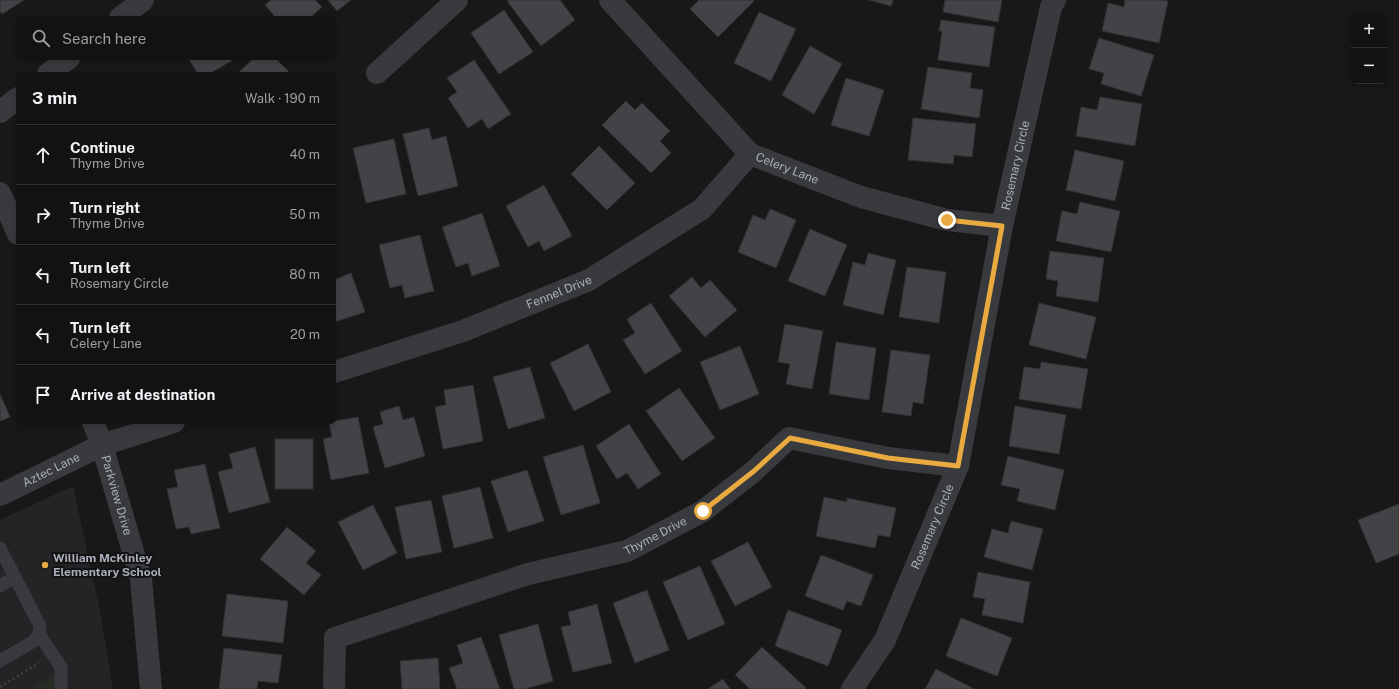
<!DOCTYPE html>
<meta charset="utf-8">
<style>
:root{--surface:#121213;--page:#1b1b1c;--text:#f1f3f6;--muted:#9c9ea0;--line:#313233}
body{margin:0;font-family:"Public Sans",sans-serif;background:var(--page);color:var(--text)}
.controls{position:absolute;right:12px;top:12px;display:grid;overflow:hidden;border-radius:6px;box-shadow:0 2px 6px #0003}
.controls button{width:36px;height:36px;display:grid;place-items:center;padding:0;border:0;border-bottom:1px solid var(--line);background:var(--surface);color:var(--text);font:20px sans-serif}
.stop{position:absolute;width:12px;height:12px;margin:-9px;border:3px solid #e9aa40;border-radius:50%;background:#fff}
.stop.end{background:#e9aa40;border-color:#fff;box-shadow:0 1px 4px #0008}
.list{margin:0;padding:0;list-style:none}
h2{display:flex;justify-content:space-between;align-items:center;height:52px;margin:0;padding:0 16px;font-size:17px}
h2 small{font-size:13px;font-weight:400;color:var(--muted)}
.list li{display:grid;grid-template-columns:26px 1fr auto;gap:12px;align-items:center;box-sizing:border-box;height:60px;padding:0 16px;border-top:1px solid var(--line)}
.list b{display:block;font-size:15px;white-space:nowrap}
.list p{margin:0;font-size:13px;white-space:nowrap;color:var(--muted)}
.list em{font-size:13px;font-style:normal;color:var(--muted)}
.icon{flex:none;width:22px;height:22px;fill:none;stroke:currentColor;stroke-width:2;stroke-linecap:round;stroke-linejoin:round}
.map{position:relative;flex:none;width:1399px;height:689px;overflow:hidden}
.search{position:absolute;background:var(--surface);box-shadow:0 2px 6px #0003;left:16px;top:16px;width:320px;height:44px;display:flex;align-items:center;gap:10px;box-sizing:border-box;padding:0 14px;border-radius:6px;color:var(--muted);font-size:15px}
.panel{position:absolute;background:var(--surface);box-shadow:0 2px 6px #0003;left:16px;top:72px;width:320px;height:352px;border-radius:6px}
.map>svg:first-child{display:block}
</style>
<div class="map">
<svg width="1399" height="689" viewBox="0 0 1399 689">
<rect width="100%" height="100%" fill="#181819"/>
<path fill="#242426" d="M73,486L100,611L113,689H0V520Z"/>
<path fill="#242c24" d="M54,675V689H30Z"/>
<g fill="#424346" stroke="#323235">
<path d="M0,0H24L2,14L0,11Z"/>
<path d="M271,0H315L322,7L312,16L314,18H276L265,5Z"/>
<path d="M328,0H351L337,11Z"/>
<path d="M509,0H560L575,20L541,46L507,1Z"/>
<path d="M699,0H753L754,1L718,37L690,9Z"/>
<path d="M869,0H893L891,6Z"/>
<path d="M945,0H1002L998,22L943,12Z"/>
<path d="M1125,0H1161L1168,1L1159,43L1102,31L1108,3L1124,7Z"/>
<path d="M504,10L533,52L499,74L471,33Z"/>
<path d="M759,12L796,29L771,81L734,63Z"/>
<path d="M941,20L995,27L989,67L938,60L942,31H939Z"/>
<path d="M1099,38L1154,55L1141,96L1101,84L1104,73L1089,69Z"/>
<path d="M810,46L842,64L814,114L782,95Z"/>
<path d="M188,58H236L209,74H198Z"/>
<path d="M254,58H275L291,74H237Z"/>
<path d="M474,60L511,114L488,129L482,119L468,128L448,98L457,92L447,78Z"/>
<path d="M928,67L972,73L970,88L983,90L979,118L921,109Z"/>
<path d="M846,78L884,90L869,136L831,125Z"/>
<path d="M1100,97L1142,104L1135,146L1076,136L1081,107L1097,110Z"/>
<path d="M626,101L635,110L642,103L670,131L660,141L671,153L651,173L602,125Z"/>
<path d="M913,118L976,124L972,157L954,155L953,164L908,160Z"/>
<path d="M429,128L432,140L446,136L458,186L418,196L403,134Z"/>
<path d="M394,139L406,194L366,203L353,148Z"/>
<path d="M599,146L635,183L607,210L571,174Z"/>
<path d="M1075,150L1124,161L1115,201L1066,190Z"/>
<path d="M544,185L572,236L544,251L539,241L528,247L506,206Z"/>
<path d="M1080,202L1120,211L1111,252L1056,241L1062,211L1077,214Z"/>
<path d="M770,209L796,220L776,268L738,252L753,215L765,220Z"/>
<path d="M482,213L500,266L472,276L468,263L456,267L442,227Z"/>
<path d="M810,229L847,245L825,296L788,281Z"/>
<path d="M420,235L434,291L405,298L402,285L390,288L379,245Z"/>
<path d="M1050,251L1104,258L1098,302L1056,296L1058,281L1046,279Z"/>
<path d="M868,253L896,260L883,315L843,305L853,262L865,265Z"/>
<path d="M907,267L946,272L939,323L899,317Z"/>
<path d="M351,273L365,312L334,322V280Z"/>
<path d="M692,277L701,288L710,280L737,310L705,337L669,296Z"/>
<path d="M651,303L682,351L645,374L623,340L635,333L627,319Z"/>
<path d="M1039,303L1096,317L1086,359L1029,345Z"/>
<path d="M785,324L823,331L812,389L786,384L790,364L778,362Z"/>
<path d="M836,342L876,348L869,400L829,394Z"/>
<path d="M588,344L611,392L574,411L550,363Z"/>
<path d="M740,346L759,394L720,410L700,362Z"/>
<path d="M891,350L930,355L923,404L913,402L911,416L882,412Z"/>
<path d="M1041,362L1088,369L1081,409L1019,399L1024,367L1040,369Z"/>
<path d="M530,367L545,418L508,429L493,377Z"/>
<path d="M473,385L483,441L443,449L435,407L446,405L444,390Z"/>
<path d="M679,388L715,438L682,461L646,411Z"/>
<path d="M0,394L10,417L0,421Z"/>
<path d="M399,406L403,420L414,417L425,456L385,468L373,427L383,424L380,412Z"/>
<path d="M1015,406L1066,415L1059,454L1009,446Z"/>
<path d="M358,417L369,473L331,480L323,439L332,437L329,422Z"/>
<path d="M629,424L661,474L638,489L627,473L617,479L596,446Z"/>
<rect x="275" y="439" width="38" height="50"/>
<path d="M583,445L600,503L561,515L543,457Z"/>
<path d="M255,447L270,502L229,513L218,472L233,468L229,454Z"/>
<path d="M1008,456L1064,470L1055,510L1017,501L1020,489L1001,485Z"/>
<path d="M205,464L220,528L191,534L189,527L176,529L167,489L178,487L174,470Z"/>
<path d="M527,470L544,521L508,532L491,481Z"/>
<path d="M480,487L493,538L454,548L442,496Z"/>
<path d="M824,497L847,502V498L896,508L890,537L878,535L875,548L816,536Z"/>
<path d="M431,500L442,552L406,559L395,507Z"/>
<path d="M1399,504V554L1376,563L1358,520Z"/>
<path d="M373,505L397,553L363,570L338,522Z"/>
<path d="M1011,521L1043,529L1032,570L984,557L992,529L1008,533Z"/>
<path d="M287,527L316,551L306,563L321,575L304,595L260,559Z"/>
<path d="M748,542L772,587L735,606L711,561Z"/>
<path d="M821,555L873,575L861,606L847,601L843,610L805,596Z"/>
<path d="M700,566L725,624L688,640L663,582Z"/>
<path d="M978,572L1030,582L1023,623L982,615L985,599L973,597Z"/>
<path d="M647,590L669,650L635,663L613,603Z"/>
<path d="M227,594L288,601L283,643L222,636Z"/>
<path d="M597,604L612,663L573,672L561,627L571,625L568,612Z"/>
<path d="M788,610L842,630L828,666L775,646Z"/>
<path d="M961,618L1012,638L997,676L946,656Z"/>
<path d="M538,624L553,681L525,689H514L499,635Z"/>
<path d="M481,637L500,689H457L449,668L463,663L457,645Z"/>
<path d="M762,647L806,688L805,689H750L735,675Z"/>
<path d="M224,648L282,655L278,683L258,681L257,689H219Z"/>
<path d="M438,658L440,689H402L400,661Z"/>
<path d="M936,669L974,689H925Z"/>
<path d="M723,679L730,689H708Z"/>
</g>
<g fill="none" stroke-linecap="round" stroke-linejoin="round">
<path stroke="#3f4145" stroke-width="2.5" stroke-dasharray="2 3" stroke-linecap="butt" d="M0,687L39,663"/>
<g stroke="#393a3e" stroke-width="13">
<path d="M0,548L40,626L39,634L34,641L0,661"/>
<path d="M0,586L15,577"/>
<path d="M39,634L61,667V689"/>
</g>
<g stroke="#393a3e" stroke-width="22">
<path id="s1" d="M610,0L750,154L861,197L947,220L1002,226"/>
<path d="M377,73L457,0"/>
<path id="s2" d="M334,372L463,331L589,280L702,209L750,154"/>
<path id="s3" d="M0,495L102,445L174,422"/>
<path id="s4" d="M334,689L335,638L528,574L627,551L703,511L754,471L789,438L888,458L958,466"/>
<path id="s5" d="M852,689L885,640L958,466L1002,226L1051,7L1055,0"/>
</g>
<g stroke="#393a3e" stroke-width="22">
<path d="M120,18L143,0"/>
<path d="M48,74L69,58"/>
<path d="M0,112L18,98"/>
<path d="M0,193L18,234"/>
<path id="s6" d="M93,422L102,445L141,579L151,689"/>
</g>
</g>
<g fill="none" stroke-linecap="round" stroke-linejoin="round">
<path stroke="#e9aa40" stroke-width="5" d="M703,511L754,471L790,438L888,458L958,466L1002,226L947,220"/>
</g>
<circle fill="#e9aa40" stroke="#131314" stroke-width="1.5" cx="45" cy="565" r="4"/>
<g text-anchor="middle" dominant-baseline="central" stroke-width="4" stroke-linejoin="round" paint-order="stroke">
<g font-size="12" fill="#aaafb9" stroke="#131314">
<text stroke="none"><textPath href="#s5" startOffset="554">Rosemary Circle</textPath></text>
<text stroke="none"><textPath href="#s1" startOffset="248">Celery Lane</textPath></text>
<text stroke="none"><textPath href="#s2" startOffset="239">Fennel Drive</textPath></text>
<text stroke="none"><textPath href="#s3" startOffset="57">Aztec Lane</textPath></text>
<text stroke="none"><textPath href="#s6" startOffset="77">Parkview Drive</textPath></text>
<text stroke="none"><textPath href="#s5" startOffset="182">Rosemary Circle</textPath></text>
<text stroke="none"><textPath href="#s4" startOffset="388">Thyme Drive</textPath></text>
</g>
<g font-size="12" font-weight="bold" fill="#aaafb9" stroke="#131314" text-anchor="start">
<text x="53" y="558">William McKinley<tspan x="53" dy="14">Elementary School</tspan></text>
</g>
</g>
</svg>
<div class="controls">
<button>+</button>
<button>−</button>
</div>
<div class="stop" style="left:703px;top:511px"></div>
<div class="stop end" style="left:947px;top:220px"></div>
<div class="search"><svg class="icon" aria-label="search" viewBox="0 0 24 24"><circle cx="10" cy="10" r="6"/><path d="M15 15l6 6"/></svg>Search here</div>
<section class="panel">
<h2>3 min<small>Walk · 190 m</small></h2>
<ul class="list">
<li><svg class="icon" aria-label="ahead" viewBox="0 0 24 24"><path d="M12 20V5M6 11l6-6 6 6"/></svg><div><b>Continue</b><p>Thyme Drive</p></div><em>40 m</em></li>
<li><svg class="icon" aria-label="right" viewBox="0 0 24 24"><path d="M7 20v-9h11M14 6l5 5-5 5"/></svg><div><b>Turn right</b><p>Thyme Drive</p></div><em>50 m</em></li>
<li><svg class="icon" aria-label="left" viewBox="0 0 24 24"><path d="M17 20v-9H6M10 6l-5 5 5 5"/></svg><div><b>Turn left</b><p>Rosemary Circle</p></div><em>80 m</em></li>
<li><svg class="icon" aria-label="left" viewBox="0 0 24 24"><path d="M17 20v-9H6M10 6l-5 5 5 5"/></svg><div><b>Turn left</b><p>Celery Lane</p></div><em>20 m</em></li>
<li><svg class="icon" aria-label="arrive" viewBox="0 0 24 24"><path d="M6 21V4h12l-3 4 3 4H6"/></svg><div><b>Arrive at destination</b></div></li>
</ul>
</section>
</div>
